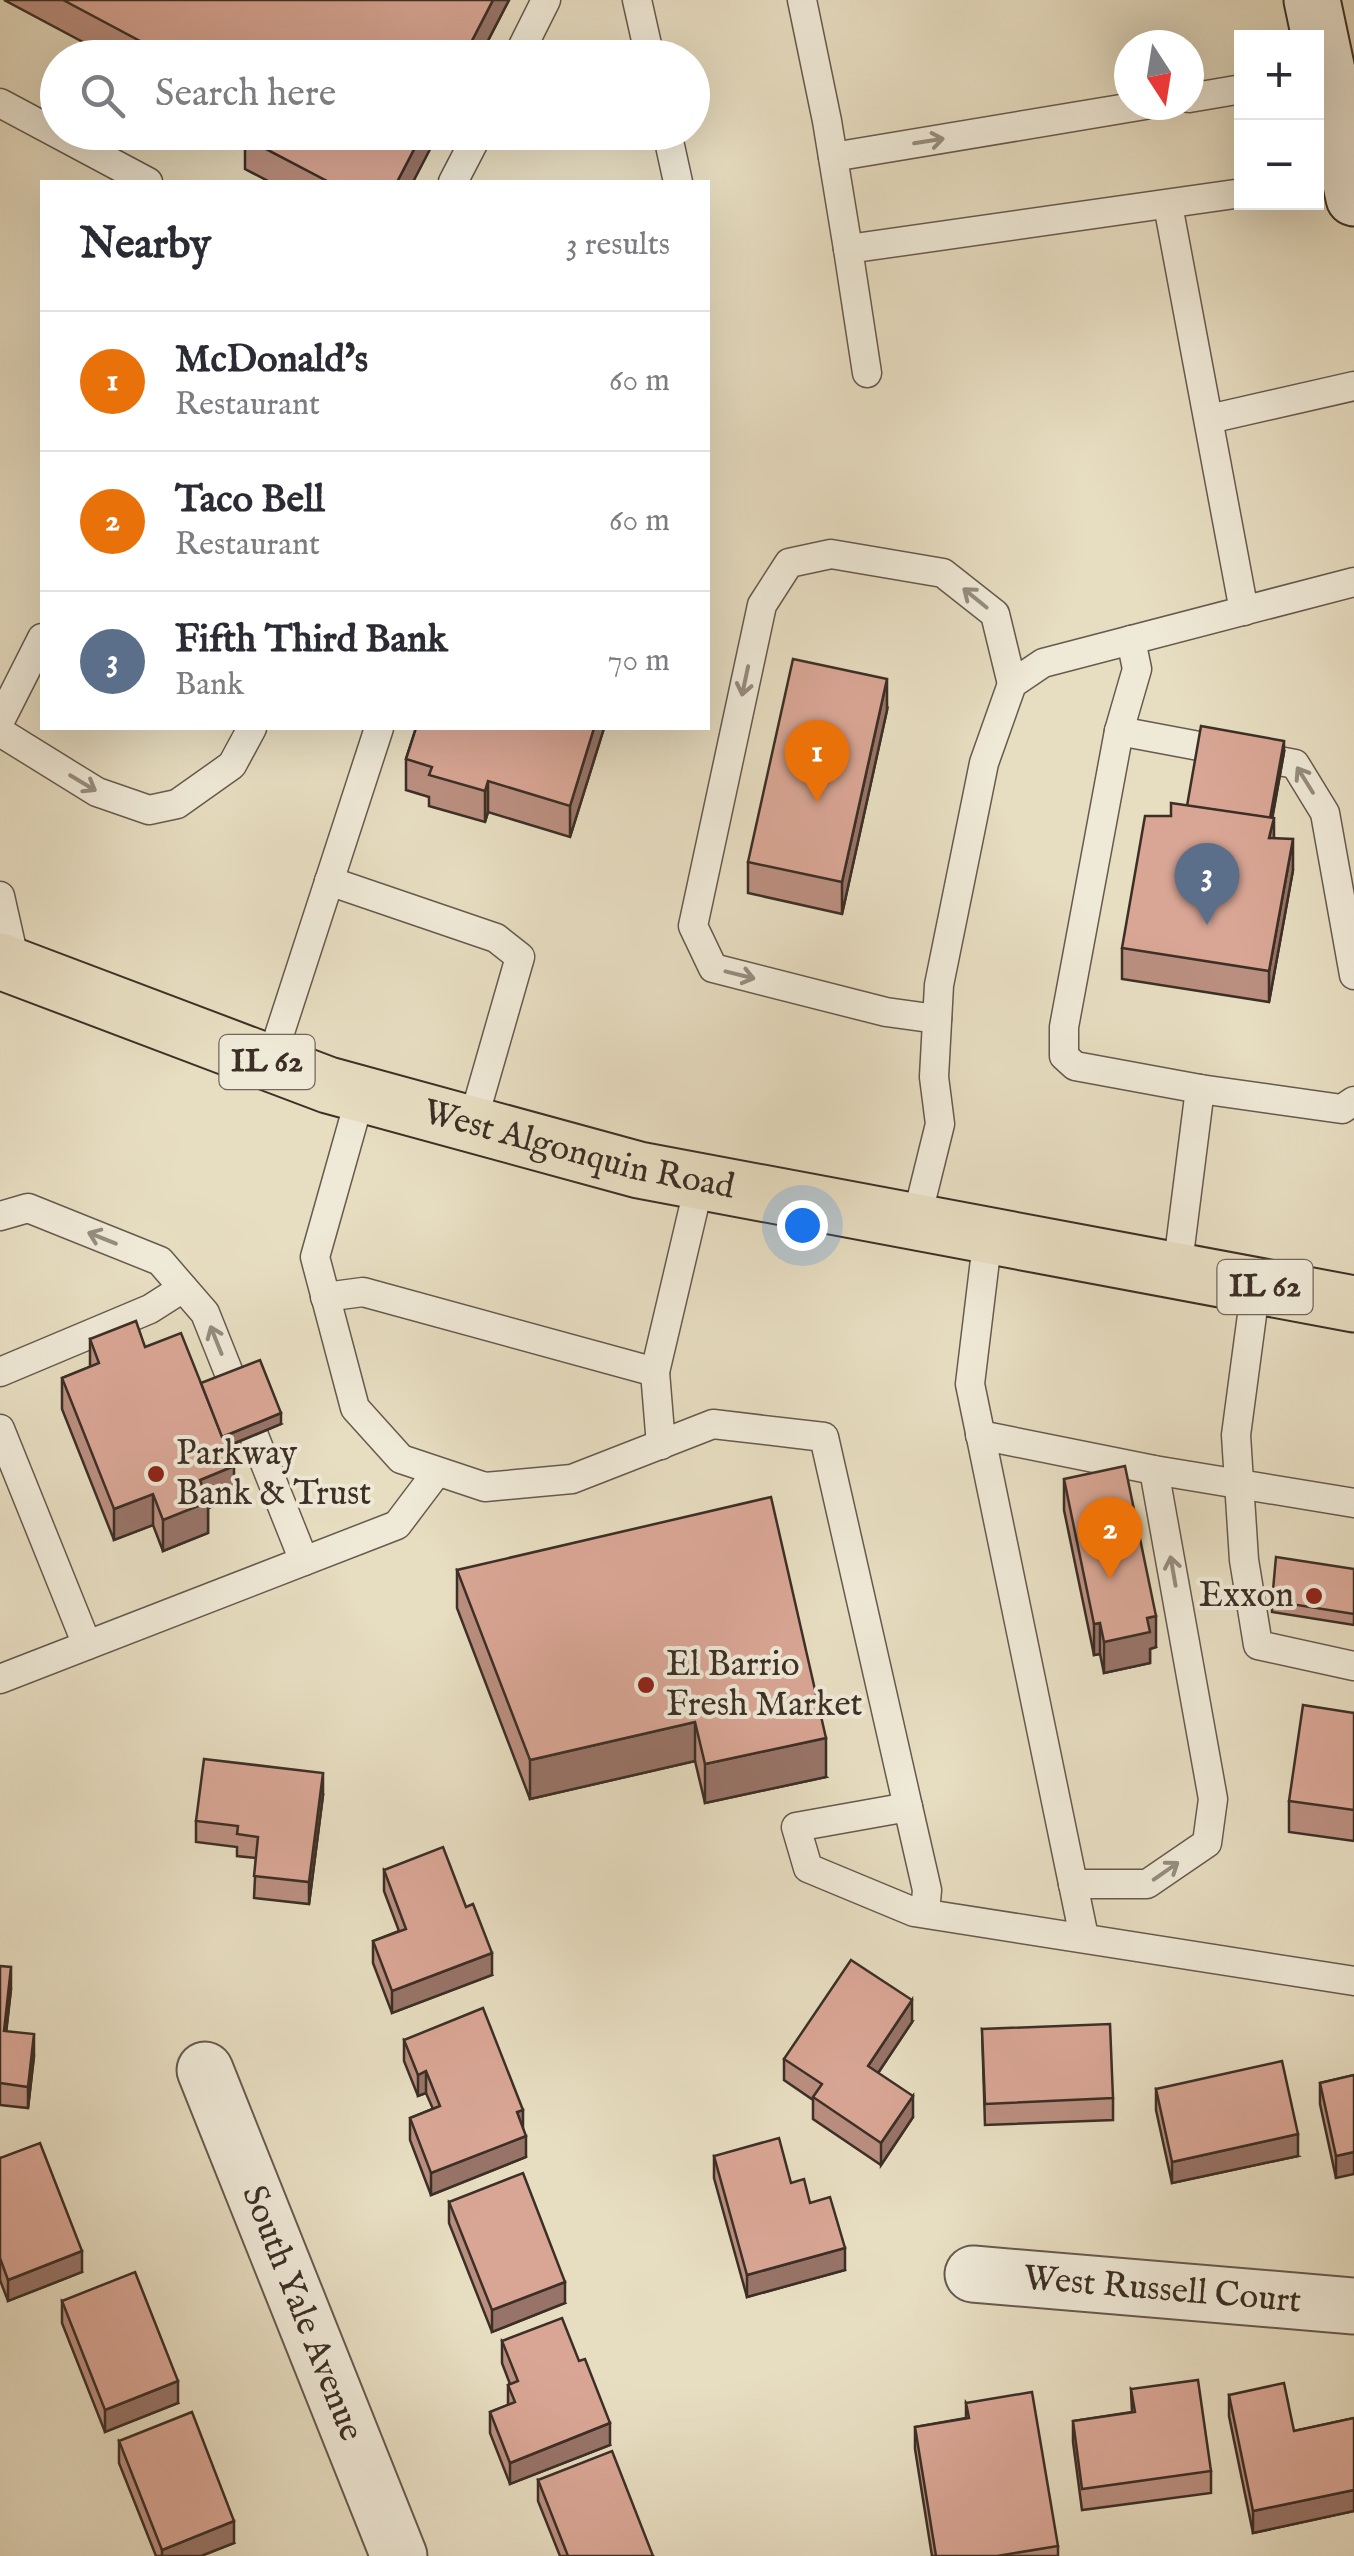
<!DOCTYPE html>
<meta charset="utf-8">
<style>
:root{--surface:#fff;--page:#f2f2f3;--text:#2b2b33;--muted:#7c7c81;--line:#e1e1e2;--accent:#b45309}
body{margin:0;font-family:"IM FELL English",serif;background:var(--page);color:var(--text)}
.controls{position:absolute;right:30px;top:30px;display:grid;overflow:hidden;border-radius:0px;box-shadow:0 10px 40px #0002}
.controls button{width:90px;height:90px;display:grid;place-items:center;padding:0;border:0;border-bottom:2px solid var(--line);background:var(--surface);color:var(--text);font:50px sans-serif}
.compass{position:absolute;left:1114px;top:30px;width:90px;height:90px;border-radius:50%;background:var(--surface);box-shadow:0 10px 40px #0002;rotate:168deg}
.you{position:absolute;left:802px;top:1225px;width:35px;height:35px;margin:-25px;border:8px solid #fff;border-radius:50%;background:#1a73e8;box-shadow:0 0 0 15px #1a73e833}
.badge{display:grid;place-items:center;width:65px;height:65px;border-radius:50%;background:var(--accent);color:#fff;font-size:32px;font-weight:700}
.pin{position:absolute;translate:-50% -82px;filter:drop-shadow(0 2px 5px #0008)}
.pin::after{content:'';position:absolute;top:52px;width:35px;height:30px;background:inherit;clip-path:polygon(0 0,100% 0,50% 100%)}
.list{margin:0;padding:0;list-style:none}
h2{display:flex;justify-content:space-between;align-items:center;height:130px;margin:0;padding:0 40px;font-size:42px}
h2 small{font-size:32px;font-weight:400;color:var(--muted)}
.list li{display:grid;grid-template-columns:65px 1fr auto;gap:30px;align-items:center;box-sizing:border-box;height:140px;padding:0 40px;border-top:2px solid var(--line)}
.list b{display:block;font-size:38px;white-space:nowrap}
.list p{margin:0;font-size:32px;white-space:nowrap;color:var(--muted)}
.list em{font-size:32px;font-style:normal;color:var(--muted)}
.icon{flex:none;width:55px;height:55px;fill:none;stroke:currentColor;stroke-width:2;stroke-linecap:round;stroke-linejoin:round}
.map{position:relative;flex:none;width:1354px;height:2556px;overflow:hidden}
.search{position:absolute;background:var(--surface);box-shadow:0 10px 40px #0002;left:40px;top:40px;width:670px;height:110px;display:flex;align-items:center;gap:25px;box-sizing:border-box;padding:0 35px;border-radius:55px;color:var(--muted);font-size:38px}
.panel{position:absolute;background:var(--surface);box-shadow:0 10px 40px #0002;left:40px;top:180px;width:670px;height:550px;border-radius:0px}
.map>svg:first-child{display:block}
</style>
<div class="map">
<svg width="1354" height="2556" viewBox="0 0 1354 2556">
<rect width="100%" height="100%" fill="#e7ddc1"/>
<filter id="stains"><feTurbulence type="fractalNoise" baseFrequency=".002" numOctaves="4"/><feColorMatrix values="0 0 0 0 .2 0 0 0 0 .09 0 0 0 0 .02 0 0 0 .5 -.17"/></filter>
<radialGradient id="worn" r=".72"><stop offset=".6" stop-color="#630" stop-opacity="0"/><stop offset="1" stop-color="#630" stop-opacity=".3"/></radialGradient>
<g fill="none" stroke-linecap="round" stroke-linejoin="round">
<defs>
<g id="service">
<path d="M637,0L650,58"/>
<path d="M802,0L827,121L848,249"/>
<path d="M517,58L546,0"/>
<path d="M1189,98L1242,89"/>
<path d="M0,103L148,182"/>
<path d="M667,132L678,182"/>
<path d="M833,157L1145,105"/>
<path d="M453,182L479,132"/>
<path d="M1168,205L1244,611"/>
<path d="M867,373L848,249L1242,193"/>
<path d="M1209,419L1354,386"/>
<path d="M1131,640L1137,669L1119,731L1064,1027V1056L1075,1066L1200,1089"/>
<path d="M0,721L42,638"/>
<path d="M1119,731L1295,764L1325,813L1354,975"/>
<path d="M0,732L97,792L149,810L177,804L232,765L252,728"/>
<path d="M329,881L496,938L520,957L472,1124"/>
<path d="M0,896L16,967"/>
<path d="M937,1019L886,1012L713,968L693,926L762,605L789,563L831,554L943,573L995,614L1012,684"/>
<path d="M270,1063L379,728"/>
<path d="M361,1094L315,1257L355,1408L401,1459L485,1487L572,1479L713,1424L824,1437L908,1807"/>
<path d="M0,1216L28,1208L160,1261L205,1313L304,1561"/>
<path d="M916,1221L940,1124L934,1077L939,985L984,763L1012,684L1043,663L1354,582"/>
<path d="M988,1235L970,1384L1084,1937"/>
<path d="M1177,1271L1200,1089L1342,1109L1354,1101"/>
<path d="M1256,1285L1236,1435L1244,1560L1258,1645L1354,1666"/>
<path d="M325,1297L363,1292L655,1372L661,1445"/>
<path d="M0,1372L150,1309L183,1288"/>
<path d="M655,1372L700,1181"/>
<path d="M0,1429L87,1645"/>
<path d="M980,1435L1154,1470L1354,1503"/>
<path d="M0,1679L397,1525L437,1472"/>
<path d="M1073,1884H1147L1207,1843L1213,1799L1154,1470"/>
<path d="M925,1913L927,1890L908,1807L796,1827L808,1868L914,1912L1354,1981"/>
</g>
<g id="minor">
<path id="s1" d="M205,2070L399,2556"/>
<path id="s2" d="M973,2274L1354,2306"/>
</g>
<path id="secondary" d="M1312,0L1354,198"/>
<g id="primary">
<path id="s3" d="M0,961L328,1085L639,1170L1354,1304"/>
</g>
</defs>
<use href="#service" stroke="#675a4d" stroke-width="31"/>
<use href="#minor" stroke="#675a4d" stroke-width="59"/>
<use href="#secondary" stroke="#3c2f26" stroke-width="59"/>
<use href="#primary" stroke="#3c2f26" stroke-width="59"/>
<use href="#service" stroke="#efe9d7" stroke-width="28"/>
<use href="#minor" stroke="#efe9d7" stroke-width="55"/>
<use href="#secondary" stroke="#efe9d7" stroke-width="55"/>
<use href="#primary" stroke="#e7ddc1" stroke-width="55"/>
</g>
<g fill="#bb8f80" stroke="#3c2f26" stroke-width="2.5">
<path d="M4,0H509L479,58H113Z"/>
<path d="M245,138L413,182H270L245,169Z"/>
<path d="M887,710L842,914L748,893V862Z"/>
<path d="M416,728H604L570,837L488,812L485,822L429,806V797L406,790V759Z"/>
<path d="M1284,752L1272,818L1274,838L1293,870L1269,1002L1122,979V948L1171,816Z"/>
<path d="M90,1339L145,1347L201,1383L281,1424L226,1447L234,1498L208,1508V1533L163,1551L153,1525L114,1540L62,1409V1378L90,1367Z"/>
<path d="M1064,1479L1156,1647L1150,1649V1663L1104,1673L1100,1654L1094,1655L1064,1510Z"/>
<path d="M1354,1569V1625L1272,1612V1601Z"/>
<path d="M457,1570L826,1777L705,1803L695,1761L530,1799L457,1608Z"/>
<path d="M1354,1713V1841L1289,1832V1801Z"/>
<path d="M323,1795L309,1904L254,1898L256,1858L237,1856V1847L196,1842V1821Z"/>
<path d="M384,1870L492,1975L392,2013L373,1963V1941L399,1931L384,1891Z"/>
<path d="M0,1966L11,1989L6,2031L34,2056L28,2108L0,2105Z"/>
<path d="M912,2022L878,2073L913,2117L881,2165L813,2119V2100L784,2080V2059Z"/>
<path d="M982,2029L1113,2098V2120L985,2125Z"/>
<path d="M404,2040L523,2130L526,2157L431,2195L410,2140V2118L433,2109L426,2093L418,2096L404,2061Z"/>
<path d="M1354,2075L1336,2178L1320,2104V2083Z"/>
<path d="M1156,2089L1298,2156L1172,2183L1156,2110Z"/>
<path d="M714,2156L791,2183L810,2203L845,2270L747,2297L714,2178Z"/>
<path d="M0,2158L82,2272L8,2301L0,2280Z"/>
<path d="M449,2202L565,2303L492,2332L449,2223Z"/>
<path d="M62,2301L178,2403L105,2432L62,2323Z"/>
<path d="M502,2341L610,2445L510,2484L490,2433V2412L508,2405V2385L510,2384L502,2363Z"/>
<path d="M1131,2389L1211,2471V2493L1082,2510L1073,2442V2421L1132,2412Z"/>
<path d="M1229,2395L1294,2431L1354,2418V2511L1253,2533L1229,2416Z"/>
<path d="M966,2403L1058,2546V2556H932L915,2449V2427L966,2418Z"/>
<path d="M119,2441L234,2543L201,2556H156L119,2463Z"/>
<path d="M538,2480L653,2556H560L538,2501Z"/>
</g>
<g fill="#987468" stroke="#3c2f26" stroke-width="2.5">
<path d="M493,0H509L479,58H463Z"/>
<path d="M423,132H439L413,182H397Z"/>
<path d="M887,679V710L842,914V882Z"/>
<path d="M594,728H604L570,837V806Z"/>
<path d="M1284,741V752L1269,837L1274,818V849L1266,839Z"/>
<path d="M488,781V812L485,822V791Z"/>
<path d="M1293,839V870L1269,1002V971Z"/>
<path d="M281,1413V1424L215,1451V1440Z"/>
<path d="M234,1466V1498L208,1508V1533L163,1551V1520L200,1480Z"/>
<path d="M153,1494V1525L114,1540V1509Z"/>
<path d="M1156,1616V1647L1150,1649V1663L1104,1673V1642L1147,1618Z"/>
<path d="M1100,1623V1654L1094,1655V1624Z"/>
<path d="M695,1722V1761L530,1799V1760Z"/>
<path d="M826,1738V1777L705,1803V1764Z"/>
<path d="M323,1773V1795L309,1904V1882Z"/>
<path d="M492,1953V1975L392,2013V1991Z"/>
<path d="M11,1967V1989L4,2052V2031Z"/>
<path d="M912,2000V2022L868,2088V2066Z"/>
<path d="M34,2034V2056L28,2108V2087Z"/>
<path d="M426,2071V2093L418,2096V2075Z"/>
<path d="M913,2096V2117L881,2165V2143Z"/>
<path d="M523,2110V2132L517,2112Z"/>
<path d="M1298,2134V2156L1172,2183V2162Z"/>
<path d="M526,2136V2157L431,2195V2173Z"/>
<path d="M1354,2152V2174L1336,2178V2156Z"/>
<path d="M845,2248V2270L747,2297V2275Z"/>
<path d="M82,2251V2272L8,2301V2280Z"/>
<path d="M565,2282V2303L492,2332V2310Z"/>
<path d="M178,2381V2403L105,2432V2410Z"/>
<path d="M610,2423V2445L510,2484V2463Z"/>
<path d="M1354,2490V2511L1253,2533V2511Z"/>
<path d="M234,2521V2543L201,2556H162V2550Z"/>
</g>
<g fill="#d9a695" stroke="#3c2f26" stroke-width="2.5">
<path d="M63,0H493L463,58H172Z"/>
<path d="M248,132H423L397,182H329L245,138Z"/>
<path d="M793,659L887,679L842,882L748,862Z"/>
<path d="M1201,726L1284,741L1270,818L1187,806Z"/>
<path d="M416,728H594L570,806L488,781L485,791L429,775L432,767L406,759Z"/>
<path d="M1171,803L1274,818L1269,838L1293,839L1269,971L1122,948L1145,816H1171Z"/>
<path d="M136,1321L145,1347L181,1333L234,1466L200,1480L208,1502L163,1520L153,1494L114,1509L62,1378L99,1363L90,1339Z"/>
<path d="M260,1360L281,1413L222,1437L201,1383Z"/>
<path d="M1125,1466L1156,1616L1147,1618L1150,1632L1104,1642L1100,1623L1094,1624L1064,1479Z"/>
<path d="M771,1497L826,1738L705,1764L695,1722L530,1760L457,1570Z"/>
<path d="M1276,1557L1354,1569V1614L1272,1601Z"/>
<path d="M1303,1705L1354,1713V1810L1289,1801Z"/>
<path d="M204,1759L323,1773L309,1882L254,1876L258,1837L237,1834L238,1826L196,1821Z"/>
<path d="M443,1847L466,1907L473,1904L492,1953L392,1991L373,1941L406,1929L384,1870Z"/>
<path d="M851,1960L912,2000L868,2066L913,2096L881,2143L813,2097L822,2084L784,2059Z"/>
<path d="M0,1966L11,1967L4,2031L34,2034L28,2087L0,2083Z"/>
<path d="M483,2008L523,2110L517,2112L526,2136L431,2173L410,2118L440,2106L426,2071L418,2075L404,2040Z"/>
<path d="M1110,2024L1113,2098L985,2104L982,2029Z"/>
<path d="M1282,2061L1298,2134L1172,2162L1156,2089Z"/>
<path d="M1354,2075V2152L1336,2156L1320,2083Z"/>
<path d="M779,2138L791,2183L804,2179L810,2203L830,2197L845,2248L747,2275L714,2156Z"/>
<path d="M40,2143L82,2251L8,2280L0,2258V2158Z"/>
<path d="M523,2173L565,2282L492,2310L449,2202Z"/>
<path d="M135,2272L178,2381L105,2410L62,2301Z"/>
<path d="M562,2318L579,2361L585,2359L610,2423L510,2463L490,2412L515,2402L508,2385L518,2381L502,2341Z"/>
<path d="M1198,2380L1211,2471L1082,2489L1073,2421L1135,2412L1131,2389Z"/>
<path d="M1284,2383L1294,2431L1354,2418V2490L1253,2511L1229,2395Z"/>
<path d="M1032,2392L1058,2546L997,2556H936L915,2427L969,2418L966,2403Z"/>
<path d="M192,2412L234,2521L162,2550L119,2441Z"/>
<path d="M612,2451L653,2556H568L538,2480Z"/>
</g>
<defs><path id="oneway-shaft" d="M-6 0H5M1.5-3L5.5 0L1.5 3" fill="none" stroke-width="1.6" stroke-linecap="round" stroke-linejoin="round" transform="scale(2.5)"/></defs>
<g stroke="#968c7e">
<use href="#oneway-shaft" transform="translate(929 141) rotate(-9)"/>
<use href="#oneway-shaft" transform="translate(975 598) rotate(-141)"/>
<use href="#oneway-shaft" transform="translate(745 681) rotate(102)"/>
<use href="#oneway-shaft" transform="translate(1305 780) rotate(-122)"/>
<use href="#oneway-shaft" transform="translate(83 783) rotate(31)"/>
<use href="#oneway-shaft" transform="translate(740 975) rotate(14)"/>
<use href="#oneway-shaft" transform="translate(102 1238) rotate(-158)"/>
<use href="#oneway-shaft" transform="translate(216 1340) rotate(-112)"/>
<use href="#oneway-shaft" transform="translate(1173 1571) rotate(-100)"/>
<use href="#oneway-shaft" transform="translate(1166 1871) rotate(-35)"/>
</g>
<g fill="#8f2418" stroke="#efe9d7" stroke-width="4">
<circle cx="156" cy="1474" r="10"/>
<circle cx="1314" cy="1596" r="10"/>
<circle cx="646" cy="1685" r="10"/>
</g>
<g text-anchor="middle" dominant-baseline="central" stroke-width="8" stroke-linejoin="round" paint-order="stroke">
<g fill="#efe9d7" stroke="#72675b" stroke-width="2.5">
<rect x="219.5" y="1035" width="95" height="54" rx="8"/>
<rect x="1217.5" y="1260" width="95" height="54" rx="8"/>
</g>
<g font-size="32" font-weight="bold" fill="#3c2f26">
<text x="267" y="1062">IL 62</text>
<text x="1265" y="1287">IL 62</text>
</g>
<g font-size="35" fill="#3c2f26" stroke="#efe9d7">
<text stroke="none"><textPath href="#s3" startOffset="610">West Algonquin Road</textPath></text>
<text stroke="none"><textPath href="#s2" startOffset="190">West Russell Court</textPath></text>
<text stroke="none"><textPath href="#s1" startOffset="262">South Yale Avenue</textPath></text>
</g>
<g font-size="35" fill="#3c2f26" stroke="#efe9d7" text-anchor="start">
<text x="176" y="1454">Parkway<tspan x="176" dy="40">Bank &amp; Trust</tspan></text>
<text x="1294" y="1596" text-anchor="end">Exxon</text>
<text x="666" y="1665">El Barrio<tspan x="666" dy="40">Fresh Market</tspan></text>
</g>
</g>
<rect width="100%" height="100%" filter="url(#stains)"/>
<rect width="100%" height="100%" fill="url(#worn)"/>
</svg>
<div class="controls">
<button>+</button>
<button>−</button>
</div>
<svg class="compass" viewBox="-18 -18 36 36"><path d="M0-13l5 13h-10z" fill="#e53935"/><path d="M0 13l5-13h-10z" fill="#7c7c81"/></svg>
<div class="you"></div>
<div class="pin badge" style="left:817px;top:802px;background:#e8710a">1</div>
<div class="pin badge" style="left:1110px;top:1579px;background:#e8710a">2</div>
<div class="pin badge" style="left:1207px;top:925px;background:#5c6f8a">3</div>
<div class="search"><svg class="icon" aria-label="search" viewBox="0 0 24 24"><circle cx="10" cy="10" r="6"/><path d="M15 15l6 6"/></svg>Search here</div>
<section class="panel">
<h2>Nearby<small>3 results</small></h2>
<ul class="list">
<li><span class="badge" style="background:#e8710a">1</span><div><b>McDonald's</b><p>Restaurant</p></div><em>60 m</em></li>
<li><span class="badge" style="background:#e8710a">2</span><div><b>Taco Bell</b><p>Restaurant</p></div><em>60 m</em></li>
<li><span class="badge" style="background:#5c6f8a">3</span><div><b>Fifth Third Bank</b><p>Bank</p></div><em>70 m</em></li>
</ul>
</section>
</div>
